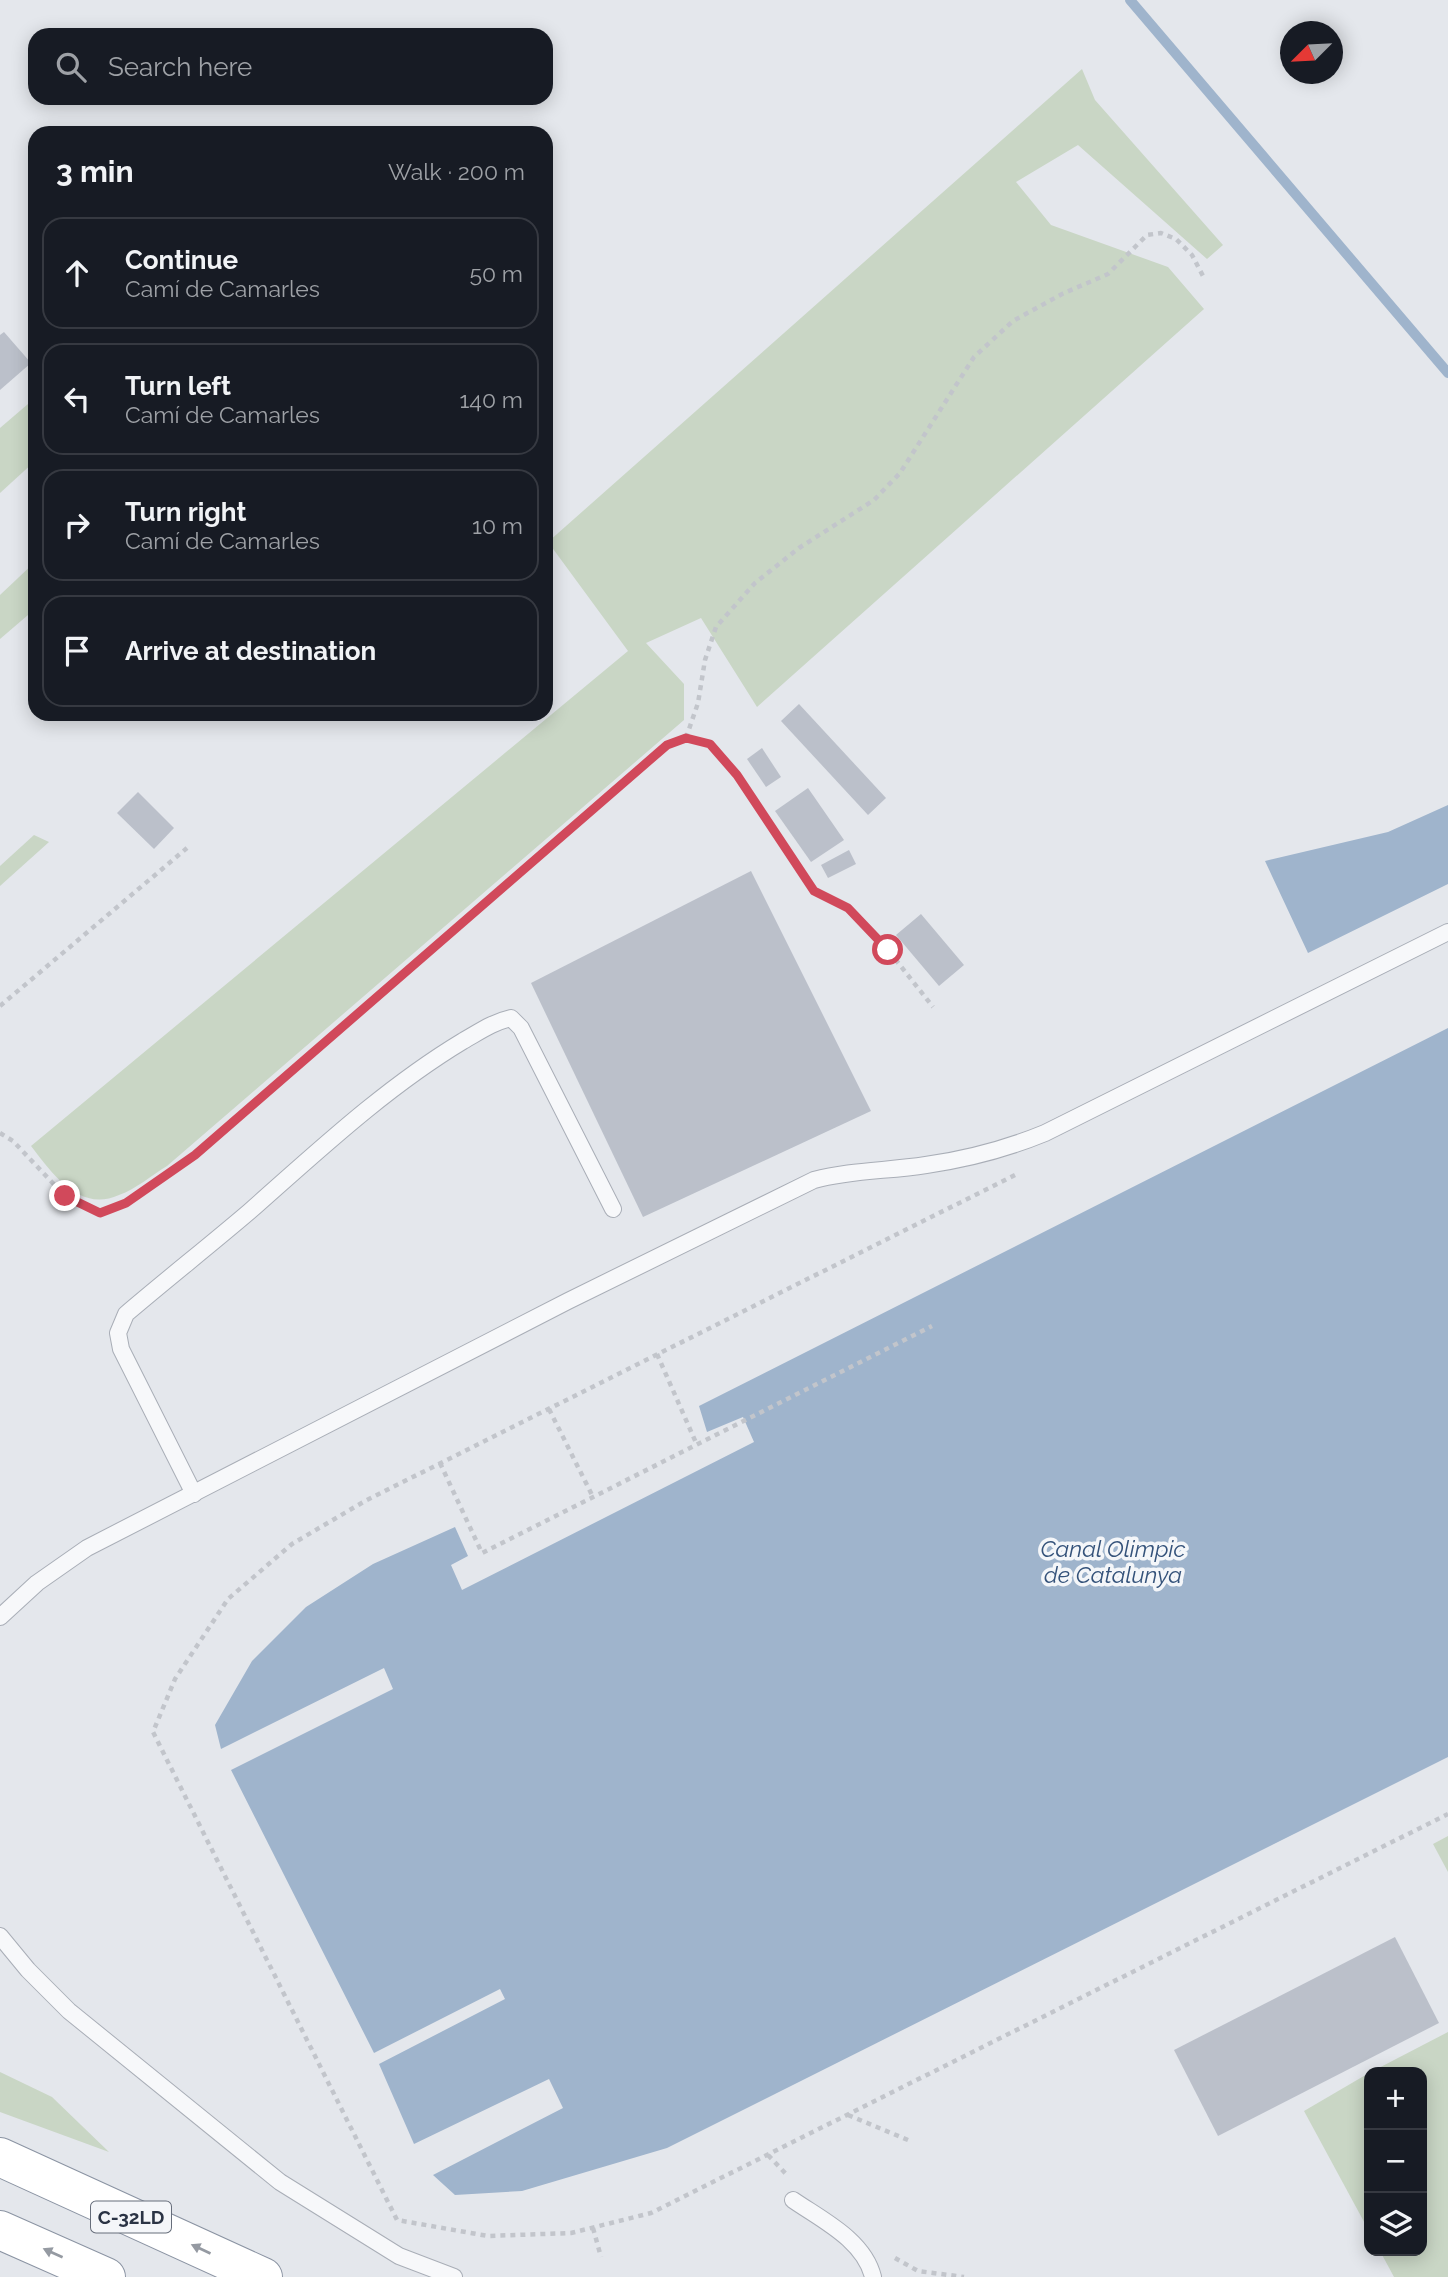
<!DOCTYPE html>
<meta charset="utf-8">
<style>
:root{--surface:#171b24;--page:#242831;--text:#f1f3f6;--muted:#9ea1a6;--line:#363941}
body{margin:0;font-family:Raleway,sans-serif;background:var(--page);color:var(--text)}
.controls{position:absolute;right:21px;bottom:21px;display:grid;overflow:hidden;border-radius:14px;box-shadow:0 4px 18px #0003}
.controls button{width:63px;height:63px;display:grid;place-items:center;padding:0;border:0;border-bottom:2px solid var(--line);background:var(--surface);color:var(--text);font:35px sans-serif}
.compass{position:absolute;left:1280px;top:21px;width:63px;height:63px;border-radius:50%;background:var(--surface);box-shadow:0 4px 18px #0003;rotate:246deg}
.stop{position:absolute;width:21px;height:21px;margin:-16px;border:5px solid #d1495b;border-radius:50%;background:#fff}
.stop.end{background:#d1495b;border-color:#fff;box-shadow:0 2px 7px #0008}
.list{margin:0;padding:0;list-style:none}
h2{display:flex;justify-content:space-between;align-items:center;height:91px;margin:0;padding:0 28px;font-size:30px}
h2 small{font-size:23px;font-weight:400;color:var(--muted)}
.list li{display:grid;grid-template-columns:46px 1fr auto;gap:21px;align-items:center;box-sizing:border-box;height:112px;margin:0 14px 14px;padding:0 14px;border:2px solid var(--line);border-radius:21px}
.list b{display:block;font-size:26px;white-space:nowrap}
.list p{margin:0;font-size:23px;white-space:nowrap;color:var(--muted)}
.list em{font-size:23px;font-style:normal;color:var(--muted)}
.icon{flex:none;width:38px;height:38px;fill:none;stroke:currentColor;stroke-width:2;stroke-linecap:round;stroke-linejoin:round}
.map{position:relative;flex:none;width:1448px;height:2277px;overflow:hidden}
.search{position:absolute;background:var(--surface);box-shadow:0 4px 18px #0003;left:28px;top:28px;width:525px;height:77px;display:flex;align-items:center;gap:18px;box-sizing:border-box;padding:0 24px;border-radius:21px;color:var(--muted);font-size:26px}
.panel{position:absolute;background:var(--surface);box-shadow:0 4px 18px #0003;left:28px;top:126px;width:525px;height:595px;border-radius:21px}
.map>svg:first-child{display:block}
</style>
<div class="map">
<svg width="1448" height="2277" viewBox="0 0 1448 2277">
<rect width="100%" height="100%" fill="#e4e7ec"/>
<g fill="#c9d6c5">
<path d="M1082,69L1095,100L1223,245L1207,259L1078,145L1016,182L1051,225L1168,267L1204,309L757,707L701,618L646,643L684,684V720L167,1166C152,1175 136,1189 119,1195C79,1213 52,1173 31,1146L628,651L548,542Z"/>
<path d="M35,398V461L0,493V428Z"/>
<path d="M35,562V609L0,639V595Z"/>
<path d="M34,835L49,842L0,886V866Z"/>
<path d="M1448,1836V1872L1433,1844Z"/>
<path d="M1448,2032V2277H1394L1380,2251H1422V2072H1371Z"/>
<path d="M0,2072L52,2097L109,2152L0,2112Z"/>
<path d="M1369,2073V2231L1304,2111Z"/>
</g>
<g fill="#9fb4cc">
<path d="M1448,805V884L1308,953L1265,861L1388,832Z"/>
<path d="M1448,1028V1757L667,2148L522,2191L455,2195L433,2175L563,2108L549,2079L414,2144L379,2064L505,1999L500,1989L374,2053L231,1770L393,1689L384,1668L221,1749L215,1725L252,1661L306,1607L373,1564L455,1527L468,1556L451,1565L462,1590L754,1442L743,1417L707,1432L699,1406Z"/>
</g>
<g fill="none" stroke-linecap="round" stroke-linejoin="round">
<path stroke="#9fb4cc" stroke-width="10" d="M1130,0L1448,373"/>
</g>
<g fill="#bbc0ca">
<path d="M188,98H202L195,105Z"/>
<path d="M4,332L31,363L0,390V335Z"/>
<path d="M799,704L886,798L868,815L781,721Z"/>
<path d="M762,748L781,777L766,787L747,759Z"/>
<path d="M808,788L844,840L811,862L775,811Z"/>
<path d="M138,792L174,828L154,849L117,813Z"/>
<path d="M849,850L856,864L828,878L821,865Z"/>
<path d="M751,871L871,1111L643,1217L531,983Z"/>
<path d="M921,914L964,965L939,986L896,935Z"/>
<path d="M1395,1937L1439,2023L1218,2136L1174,2050Z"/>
</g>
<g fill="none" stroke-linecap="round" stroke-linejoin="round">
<defs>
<g id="service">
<path d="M194,1494L121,1349L118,1333L126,1314C167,1279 209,1246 250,1211C318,1151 385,1088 463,1041C479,1032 493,1022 511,1018L521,1028L613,1209"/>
<path d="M0,1617L37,1583L87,1548L568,1301L814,1180C851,1170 888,1171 926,1165C968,1159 1006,1149 1045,1133L1448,932"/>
<path d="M0,1936L28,1970L69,2011L280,2182L399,2256L454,2277"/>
<path d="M793,2200C822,2220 864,2240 873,2277"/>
</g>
<path id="trunk" d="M0,2157L263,2277"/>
<path id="motorway" d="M0,2230L106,2277"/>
</defs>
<use href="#service" stroke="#a9aeb7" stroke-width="18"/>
<use href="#trunk" stroke="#8b94a3" stroke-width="40"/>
<use href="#motorway" stroke="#8b94a3" stroke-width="40"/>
<g stroke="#c2c5cb" stroke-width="4.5" stroke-dasharray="5 5" stroke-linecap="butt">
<path d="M686,738L698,703L705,660L716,627L755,583L799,548L874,500L900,473L974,357L1013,321L1062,294L1108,274L1147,235L1161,233L1176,239L1192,255L1203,276"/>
<path d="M0,1006L187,848"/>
<path d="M0,1133L13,1141L65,1196L100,1213L126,1203L195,1155L668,745L686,738L710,744L737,775L814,891L848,908L888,950L933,1007"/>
<path d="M1015,1175L365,1501L292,1544L228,1599L175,1679L153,1732L397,2220L488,2236L571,2233L651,2213L1448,1814"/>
<path d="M657,1354L697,1445"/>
<path d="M549,1409L593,1497"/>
<path d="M440,1463L482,1553L932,1326"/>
<path d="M848,2115L908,2140"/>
<path d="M768,2155L786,2174"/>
<path d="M593,2228L601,2257"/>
<path d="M895,2258L918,2271L964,2277"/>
</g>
<use href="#service" stroke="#f7f8fa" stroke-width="16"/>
<use href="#trunk" stroke="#fff" stroke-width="38"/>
<use href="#motorway" stroke="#fff" stroke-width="38"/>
</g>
<defs><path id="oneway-solid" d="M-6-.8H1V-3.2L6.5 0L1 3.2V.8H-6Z" transform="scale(1.75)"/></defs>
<g fill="#959aa2">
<use href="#oneway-solid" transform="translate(201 2249) rotate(-155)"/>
<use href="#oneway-solid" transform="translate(53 2253) rotate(-156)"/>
</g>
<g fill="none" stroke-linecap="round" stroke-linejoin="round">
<path stroke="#d1495b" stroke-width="9" d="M65,1196L100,1213L126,1203L195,1155L667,745L686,738L710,744L737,775L814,891L848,908L888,950"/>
</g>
<g text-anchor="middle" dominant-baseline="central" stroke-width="7" stroke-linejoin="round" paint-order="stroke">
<rect fill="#f4f6f9" stroke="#676e7b" stroke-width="2" x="91" y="2201.5" width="80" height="31" rx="5"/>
<g font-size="19" font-weight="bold" fill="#2b3445">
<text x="131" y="2217">C-32LD</text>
</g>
<g font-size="23" font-style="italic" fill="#34527a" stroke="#f4f6f9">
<text x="1113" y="1548">Canal Olimpic<tspan x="1113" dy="26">de Catalunya</tspan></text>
</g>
</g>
</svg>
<div class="controls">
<button>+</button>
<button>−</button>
<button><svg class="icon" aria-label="layers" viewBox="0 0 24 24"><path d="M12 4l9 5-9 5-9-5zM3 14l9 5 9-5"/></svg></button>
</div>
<svg class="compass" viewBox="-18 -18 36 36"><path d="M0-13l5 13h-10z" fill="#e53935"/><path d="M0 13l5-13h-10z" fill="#9ea1a6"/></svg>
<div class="stop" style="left:888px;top:950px"></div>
<div class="stop end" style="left:65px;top:1196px"></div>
<div class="search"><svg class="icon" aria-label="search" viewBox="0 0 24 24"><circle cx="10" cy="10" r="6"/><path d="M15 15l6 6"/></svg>Search here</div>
<section class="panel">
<h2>3 min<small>Walk · 200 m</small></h2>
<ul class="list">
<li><svg class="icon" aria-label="ahead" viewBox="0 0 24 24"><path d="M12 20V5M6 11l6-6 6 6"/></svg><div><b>Continue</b><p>Camí de Camarles</p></div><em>50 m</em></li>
<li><svg class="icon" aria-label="left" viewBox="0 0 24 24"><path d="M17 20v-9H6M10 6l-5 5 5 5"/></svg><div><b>Turn left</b><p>Camí de Camarles</p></div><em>140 m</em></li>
<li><svg class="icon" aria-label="right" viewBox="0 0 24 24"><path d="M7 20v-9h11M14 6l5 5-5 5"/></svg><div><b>Turn right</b><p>Camí de Camarles</p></div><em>10 m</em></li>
<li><svg class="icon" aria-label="arrive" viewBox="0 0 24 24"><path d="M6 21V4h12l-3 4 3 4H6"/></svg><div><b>Arrive at destination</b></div></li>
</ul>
</section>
</div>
